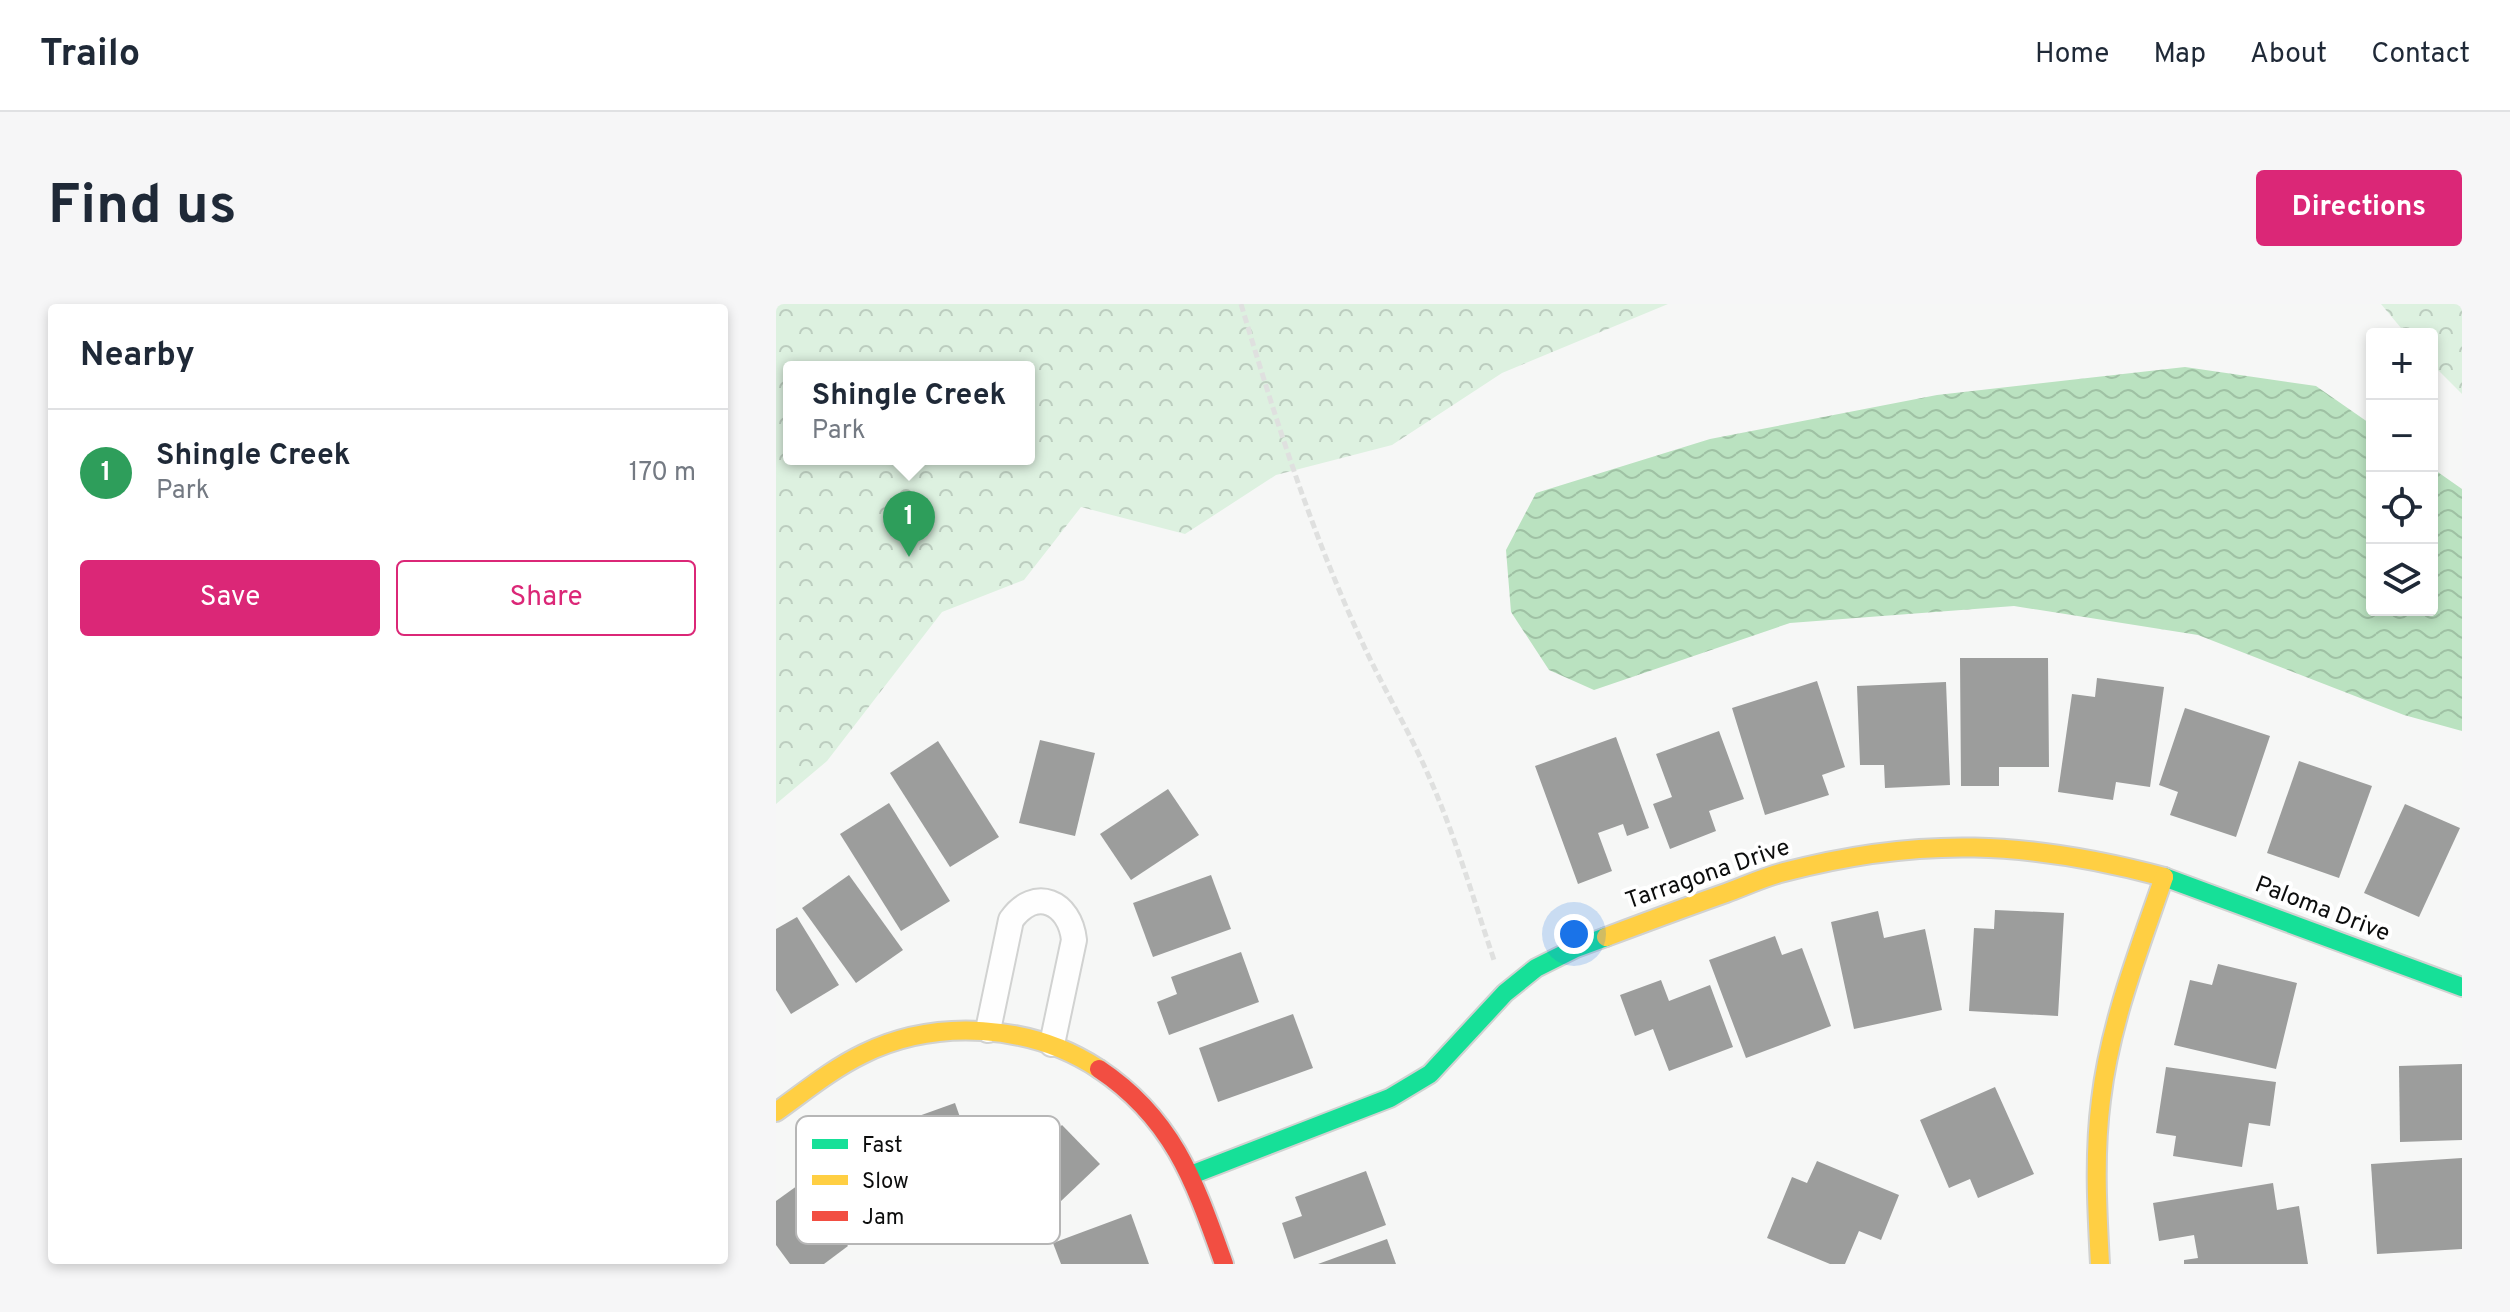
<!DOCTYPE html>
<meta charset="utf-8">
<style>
:root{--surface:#fff;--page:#f6f6f7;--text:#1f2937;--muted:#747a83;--line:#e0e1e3;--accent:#db2777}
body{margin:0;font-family:Overpass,sans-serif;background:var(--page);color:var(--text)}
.controls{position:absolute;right:24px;top:24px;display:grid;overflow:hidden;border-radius:8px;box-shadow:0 4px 12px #0003}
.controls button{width:72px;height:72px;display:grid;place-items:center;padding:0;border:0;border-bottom:2px solid var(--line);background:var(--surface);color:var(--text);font:40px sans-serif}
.you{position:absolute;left:798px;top:630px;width:28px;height:28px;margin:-20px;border:6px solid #fff;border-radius:50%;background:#1a73e8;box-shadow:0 0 0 12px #1a73e833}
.badge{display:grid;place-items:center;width:52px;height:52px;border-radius:50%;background:var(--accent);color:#fff;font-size:26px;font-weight:700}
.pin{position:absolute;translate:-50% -66px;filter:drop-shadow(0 2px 4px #0008)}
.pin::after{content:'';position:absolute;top:42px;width:28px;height:24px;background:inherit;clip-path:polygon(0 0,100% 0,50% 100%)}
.popup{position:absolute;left:7px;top:57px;width:252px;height:104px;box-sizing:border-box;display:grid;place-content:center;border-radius:8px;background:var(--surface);filter:drop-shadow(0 2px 6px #0005);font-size:26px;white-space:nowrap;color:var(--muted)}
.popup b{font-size:30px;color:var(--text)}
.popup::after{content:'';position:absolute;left:50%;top:100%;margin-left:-16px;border:16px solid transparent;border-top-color:var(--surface)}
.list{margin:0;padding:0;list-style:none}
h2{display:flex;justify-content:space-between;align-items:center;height:104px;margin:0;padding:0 32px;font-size:34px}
h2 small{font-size:26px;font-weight:400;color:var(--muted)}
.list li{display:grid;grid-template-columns:52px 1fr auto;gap:24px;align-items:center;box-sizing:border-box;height:128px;padding:0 32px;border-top:2px solid var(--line)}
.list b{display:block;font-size:30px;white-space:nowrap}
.list p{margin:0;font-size:26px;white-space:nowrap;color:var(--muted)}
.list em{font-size:26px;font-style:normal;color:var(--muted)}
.actions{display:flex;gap:16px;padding:24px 32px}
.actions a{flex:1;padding:18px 0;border:2px solid var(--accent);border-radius:8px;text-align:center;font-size:28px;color:var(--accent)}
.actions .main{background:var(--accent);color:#fff}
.icon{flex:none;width:44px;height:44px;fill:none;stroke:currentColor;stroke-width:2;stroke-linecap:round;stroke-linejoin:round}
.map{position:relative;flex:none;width:1686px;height:960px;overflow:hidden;border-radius:8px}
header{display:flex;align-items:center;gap:48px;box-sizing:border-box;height:112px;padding:0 40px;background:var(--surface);border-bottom:2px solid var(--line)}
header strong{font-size:38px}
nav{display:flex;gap:44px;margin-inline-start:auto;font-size:28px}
.intro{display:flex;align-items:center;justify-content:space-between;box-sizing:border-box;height:192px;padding:0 48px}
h1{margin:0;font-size:56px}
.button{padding:20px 36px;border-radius:8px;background:var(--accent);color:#fff;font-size:28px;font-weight:700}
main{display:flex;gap:48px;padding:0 48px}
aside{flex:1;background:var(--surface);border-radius:8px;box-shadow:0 4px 12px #0003}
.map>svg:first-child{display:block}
</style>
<header>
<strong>Trailo</strong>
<nav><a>Home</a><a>Map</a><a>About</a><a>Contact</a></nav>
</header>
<div class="intro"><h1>Find us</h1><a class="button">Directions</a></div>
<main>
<aside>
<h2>Nearby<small></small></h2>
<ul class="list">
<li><span class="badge" style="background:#2e9e5b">1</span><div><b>Shingle Creek</b><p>Park</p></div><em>170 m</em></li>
</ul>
<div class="actions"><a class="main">Save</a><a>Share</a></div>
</aside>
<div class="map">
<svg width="1686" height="960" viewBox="0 0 1686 960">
<defs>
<pattern id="park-crowns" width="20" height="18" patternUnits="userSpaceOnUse" patternTransform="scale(2)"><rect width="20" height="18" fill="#ddf1e0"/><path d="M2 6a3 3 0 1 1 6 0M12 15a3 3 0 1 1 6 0" fill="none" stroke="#bccdbf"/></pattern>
<pattern id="water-waves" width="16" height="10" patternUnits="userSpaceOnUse" patternTransform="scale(2)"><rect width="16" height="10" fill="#bae2c0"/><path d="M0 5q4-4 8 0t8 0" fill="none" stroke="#9fc1a4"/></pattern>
</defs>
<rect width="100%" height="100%" fill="#f6f7f6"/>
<g fill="url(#park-crowns)" fill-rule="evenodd">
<path d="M0,0H892L726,69L616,141L500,171L409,230L305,203L248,276L166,308L51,457L0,500ZM253,63V155H13V63Z"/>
<path d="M1605,0H1686V90L1656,60V30H1630Z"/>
</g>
<path fill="url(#water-waves)" d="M1409,63L1540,82L1596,121V306H1656V164L1686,185V427L1628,411L1422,331L1238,302L1014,319L818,386L773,366L735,308L730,246L760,189L934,135L1161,91Z"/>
<g fill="#9c9d9c">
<path d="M1184,354H1272L1273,463H1223V482H1185Z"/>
<path d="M1321,374L1388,383L1374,483L1340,478L1337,496L1282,488L1296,390L1319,393Z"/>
<path d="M1041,377L1069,463L1046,471L1053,491L989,511L956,404Z"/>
<path d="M1170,378L1174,481L1109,484L1108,461H1084L1081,382Z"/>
<path d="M1409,404L1494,432L1460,533L1394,511L1402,488L1383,481Z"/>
<path d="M943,427L968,495L933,507L940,527L894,545L877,500L896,493L880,450Z"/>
<path d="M840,433L873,524L851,532L847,520L822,529L836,567L802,580L759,462Z"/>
<path d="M264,436L319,449L299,532L243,519Z"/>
<path d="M162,437L223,533L174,563L114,469Z"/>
<path d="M1523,457L1596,482L1563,574L1491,549Z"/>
<path d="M392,485L423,531L355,576L324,530Z"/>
<path d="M113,499L174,597L125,627L64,530Z"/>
<path d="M1629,500L1684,524L1643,613L1588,589Z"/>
<path d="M73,571L127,646L80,679L26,604Z"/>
<path d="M435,571L455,625L377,653L357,599Z"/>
<path d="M1219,606L1288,609L1282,712L1193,707L1198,624L1218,625Z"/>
<path d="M1102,607L1108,634L1149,625L1166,706L1078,725L1055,618Z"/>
<path d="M21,613L63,681L15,710L0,686V625Z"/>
<path d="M999,632L1006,651L1026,644L1055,722L970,754L933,656Z"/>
<path d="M465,648L483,698L393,731L381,698L401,690L395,673Z"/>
<path d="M1442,660L1521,679L1500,765L1398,741L1414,676L1436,681Z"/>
<path d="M885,676L893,697L934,681L957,743L893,767L877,725L859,732L844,691Z"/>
<path d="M517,710L537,764L442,798L423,744Z"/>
<path d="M1686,760V836L1624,838L1623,762Z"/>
<path d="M1390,763L1500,778L1494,822L1473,819L1466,863L1397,852L1400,832L1380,829Z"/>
<path d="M1219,783L1258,870L1202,894L1194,875L1173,884L1144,816Z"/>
<path d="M179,799L204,870L151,889L126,818Z"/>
<path d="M286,821L324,860L264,917L227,877Z"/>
<path d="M81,837L128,903L82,936L34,869Z"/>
<path d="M1686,854V945L1601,950L1595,860Z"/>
<path d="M1041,857L1123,891L1105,936L1083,927L1069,960H1054L991,934L1016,873L1031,879Z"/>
<path d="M590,867L610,921L518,955L506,919L526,912L519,893Z"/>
<path d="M25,879L72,942L48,960H14L0,941V897Z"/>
<path d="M1497,879L1501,906L1523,902L1532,960H1408V956L1422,954L1418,931L1383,937L1377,899Z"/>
<path d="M355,910L373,960H285L277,939Z"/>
<path d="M611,935L620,960H542Z"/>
</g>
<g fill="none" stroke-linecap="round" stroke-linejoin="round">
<defs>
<path id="street" d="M212,726L235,616C259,582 294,598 298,636L276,740"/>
<g id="fast">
<path d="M1388,573L1686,683"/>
<path d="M415,871L614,794L654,770L729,689L760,664L800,644L830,633"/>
</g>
<g id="slow">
<path d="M830,633C870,618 910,603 950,589C969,582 988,573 1008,568C1144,532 1253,537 1388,573"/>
<path d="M0,808C28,788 56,765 87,750C160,714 255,720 323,765"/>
<path d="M1324,960C1321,905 1318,850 1325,796C1334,719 1363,646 1388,573"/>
</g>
<path id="jam" d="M323,765C398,815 419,879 448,960"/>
</defs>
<use href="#street" stroke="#d1d2d1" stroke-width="28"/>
<use href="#fast" stroke="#d1d2d1" stroke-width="22"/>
<use href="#slow" stroke="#d1d2d1" stroke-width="22"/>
<use href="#jam" stroke="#d1d2d1" stroke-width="22"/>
<path stroke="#dfe0df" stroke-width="5" stroke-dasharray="8 4" stroke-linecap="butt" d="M465,0C499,114 536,230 586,338C607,384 634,428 654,475C680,534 698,597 719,659"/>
<use href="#street" stroke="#fefefe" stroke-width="24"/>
<use href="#fast" stroke="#16e098" stroke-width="18"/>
<use href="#slow" stroke="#ffcf43" stroke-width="18"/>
<use href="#jam" stroke="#f24e42" stroke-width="18"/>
</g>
<g text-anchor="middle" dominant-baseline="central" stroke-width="8" stroke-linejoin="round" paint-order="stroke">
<g font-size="24" fill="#0c0d0d" stroke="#fff">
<text transform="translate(932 571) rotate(-19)">Tarragona Drive</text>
<text transform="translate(1546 606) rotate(21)">Paloma Drive</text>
</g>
</g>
<rect x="20" y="812" width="264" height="128" rx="12" fill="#fff" stroke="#b6b6b6" stroke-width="2"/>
<rect x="36" y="835" width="36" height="10" fill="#16e098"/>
<rect x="36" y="871" width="36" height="10" fill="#ffcf43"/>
<rect x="36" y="907" width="36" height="10" fill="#f24e42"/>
<g font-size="22" fill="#0c0d0d">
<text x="86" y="848">Fast</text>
<text x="86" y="884">Slow</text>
<text x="86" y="920">Jam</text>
</g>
</svg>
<div class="controls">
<button>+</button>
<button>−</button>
<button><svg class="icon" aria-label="locate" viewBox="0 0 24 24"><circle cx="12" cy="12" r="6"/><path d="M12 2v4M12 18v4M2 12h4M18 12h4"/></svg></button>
<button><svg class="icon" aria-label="layers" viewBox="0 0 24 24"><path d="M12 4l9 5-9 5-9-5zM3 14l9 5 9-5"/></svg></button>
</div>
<div class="you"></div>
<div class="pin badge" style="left:133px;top:253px;background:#2e9e5b">1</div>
<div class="popup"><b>Shingle Creek</b>Park</div>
</div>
</main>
